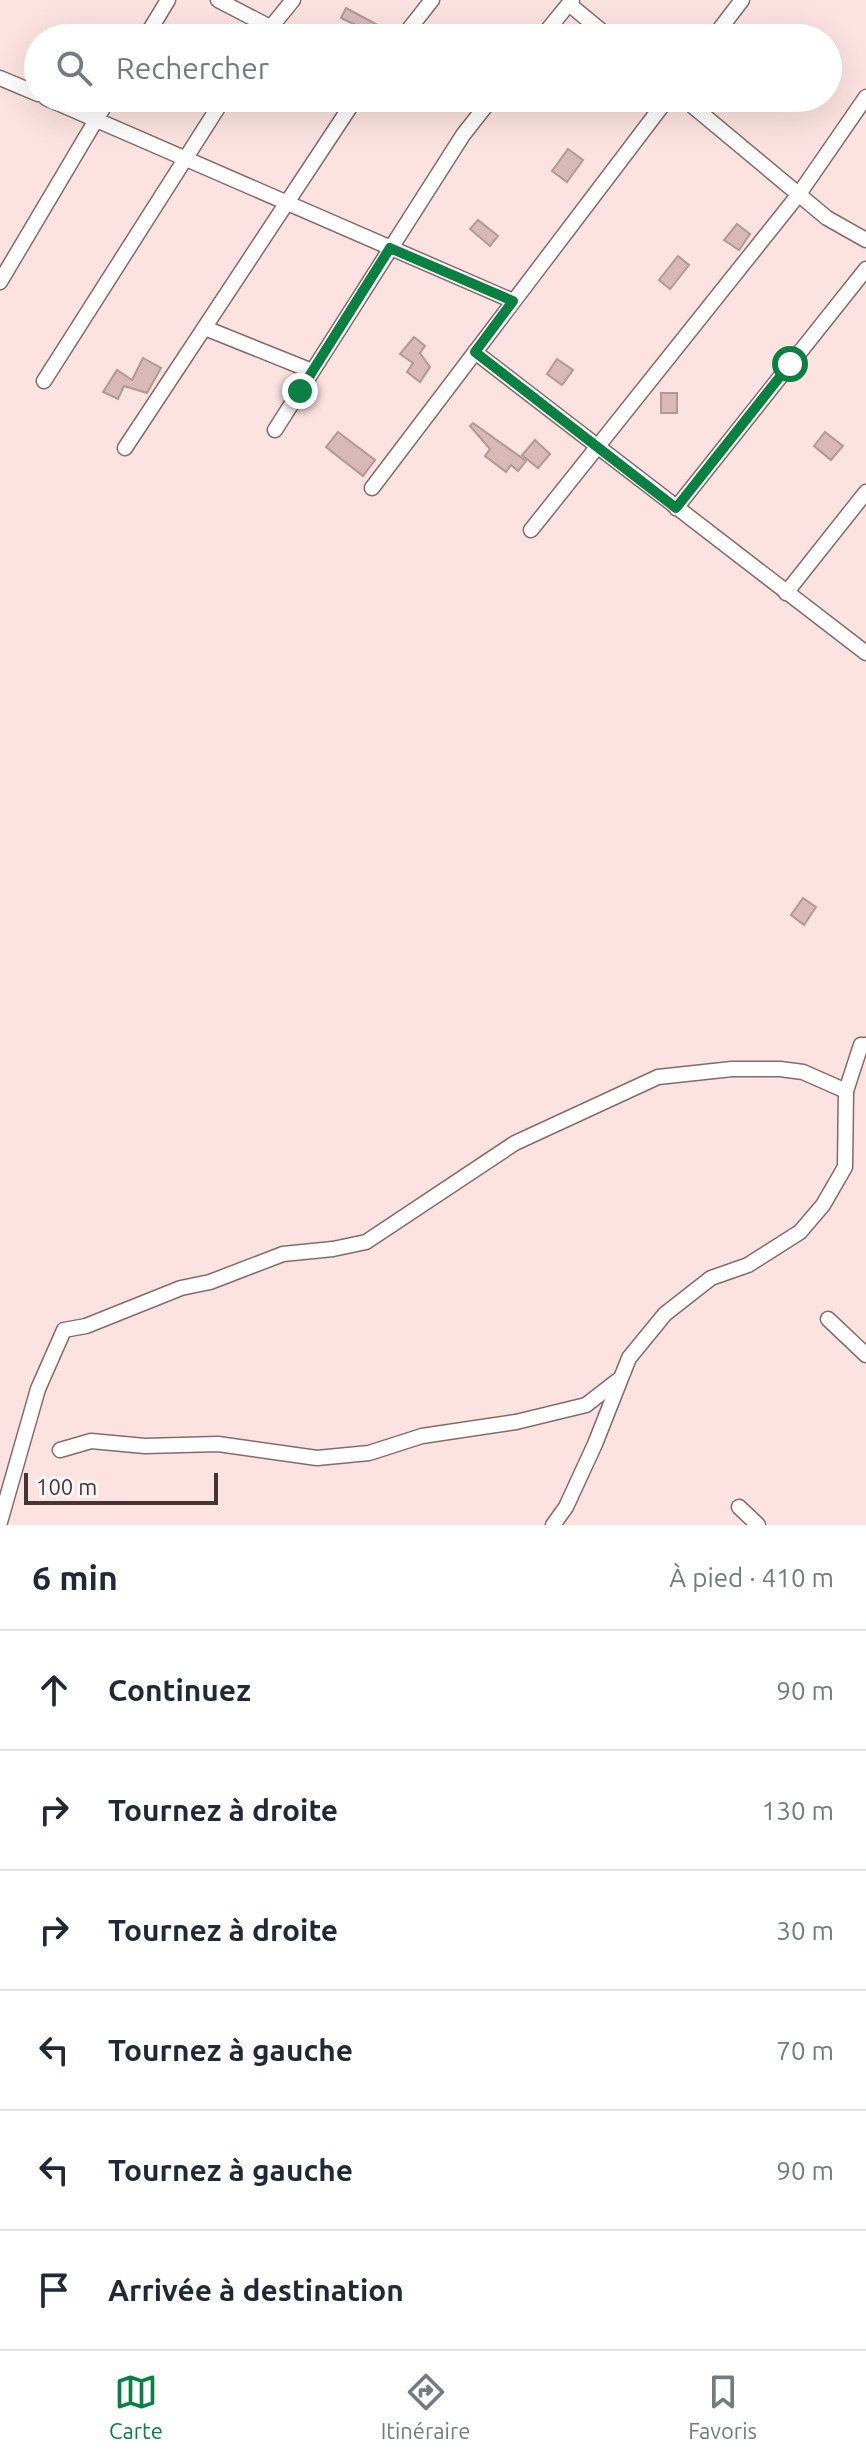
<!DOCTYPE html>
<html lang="fr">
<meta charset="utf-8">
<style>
:root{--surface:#fff;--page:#f2f2f3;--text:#1f2937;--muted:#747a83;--line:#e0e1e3;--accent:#0b8043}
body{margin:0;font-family:Ubuntu,sans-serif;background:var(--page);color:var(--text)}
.scale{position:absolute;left:24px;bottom:20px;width:194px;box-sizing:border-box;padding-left:8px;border:4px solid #433736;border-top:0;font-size:22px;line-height:28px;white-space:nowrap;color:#433736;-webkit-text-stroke:6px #fcf5f5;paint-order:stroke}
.stop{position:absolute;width:24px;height:24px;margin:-18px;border:6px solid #0b8043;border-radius:50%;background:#fff}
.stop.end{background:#0b8043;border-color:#fff;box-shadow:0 2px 8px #0008}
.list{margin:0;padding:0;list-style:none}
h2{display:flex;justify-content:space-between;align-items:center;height:104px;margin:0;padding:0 32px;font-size:34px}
h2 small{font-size:26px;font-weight:400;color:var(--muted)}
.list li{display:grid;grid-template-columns:52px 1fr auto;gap:24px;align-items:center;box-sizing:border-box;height:120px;padding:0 32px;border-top:2px solid var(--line)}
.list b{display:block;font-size:30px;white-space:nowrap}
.list em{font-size:26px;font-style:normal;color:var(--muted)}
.icon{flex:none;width:44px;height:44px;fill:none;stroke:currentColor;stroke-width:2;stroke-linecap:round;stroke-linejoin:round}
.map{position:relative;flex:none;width:866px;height:1525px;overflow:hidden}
.search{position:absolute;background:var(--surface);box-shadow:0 8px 32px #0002;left:24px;right:24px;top:24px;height:88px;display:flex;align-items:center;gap:20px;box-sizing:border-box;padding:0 28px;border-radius:44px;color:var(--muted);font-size:30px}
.sheet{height:824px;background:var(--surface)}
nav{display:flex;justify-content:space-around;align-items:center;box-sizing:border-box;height:112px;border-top:2px solid var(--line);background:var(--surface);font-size:22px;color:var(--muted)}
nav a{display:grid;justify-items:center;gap:4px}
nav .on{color:var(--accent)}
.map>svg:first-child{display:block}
</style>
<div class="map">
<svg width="866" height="1525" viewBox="0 0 866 1525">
<rect width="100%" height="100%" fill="#fce3e1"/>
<g fill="#d8b9b8" stroke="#b49796" stroke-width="2">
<path d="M346,8L387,30L383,38L341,18Z"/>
<path d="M568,149L583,160L567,182L552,171Z"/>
<path d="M478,220L498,236L490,246L470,229Z"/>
<path d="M737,224L750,234L739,250L724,240Z"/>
<path d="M678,256L689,265L670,289L659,280Z"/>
<path d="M414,337L425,346L420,353L430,367L420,382L407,372L413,363L400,354Z"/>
<path d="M143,358L161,368L147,393L124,386L118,399L103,392L117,370L132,380Z"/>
<path d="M557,359L573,370L562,385L547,374Z"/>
<rect x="661" y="393" width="16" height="20"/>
<path d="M473,423L526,461L518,471L511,465L506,472L485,456L490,449L470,426Z"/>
<path d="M338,432L375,460L363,476L326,447Z"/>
<path d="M825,432L843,446L831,460L814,446Z"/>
<path d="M535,440L550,454L538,468L522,455Z"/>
<path d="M803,898L816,907L804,925L791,915Z"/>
</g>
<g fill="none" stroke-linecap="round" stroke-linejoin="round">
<defs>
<g id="street">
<path d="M218,0L291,38"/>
<path d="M569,4L610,38"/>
<path d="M145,38L168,0"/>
<path d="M262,38L293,0"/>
<path d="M402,38L432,0"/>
<path d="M541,38L572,0"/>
<path d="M713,38L742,0"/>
<path d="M0,78L38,94"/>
<path d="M46,98L513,301"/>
<path d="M683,98L827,218L866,240"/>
<path d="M0,282L109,98"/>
<path d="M205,328L312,371"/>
<path d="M475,352L866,653"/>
<path d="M44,381L224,98"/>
<path d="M275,430L463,135L492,98"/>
<path d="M125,448L356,98"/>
<path d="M372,488L668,98"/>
<path d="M676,508L866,269"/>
<path d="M531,530L799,194L866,97"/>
<path d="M786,593L866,492"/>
<path d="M846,1091L861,1045H866"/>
<path d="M828,1319L866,1355"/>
<path d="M60,1450L91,1441L145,1446L218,1444L317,1458L369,1453L422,1436L516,1422L586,1405L617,1381"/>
<path d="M739,1507L758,1525"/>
<path d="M0,1522L38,1389L64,1330L86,1326L181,1288L210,1282L283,1254L333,1249L366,1242L515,1143L658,1077L732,1069H780L803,1072L846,1091L845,1167L823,1205L800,1232L748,1265L711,1278L665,1314L629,1358L595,1444L566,1507L553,1525"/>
</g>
</defs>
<use href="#street" stroke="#866a69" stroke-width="17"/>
<use href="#street" stroke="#fff" stroke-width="14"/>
</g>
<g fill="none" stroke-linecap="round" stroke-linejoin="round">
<path stroke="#0b8043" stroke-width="10" d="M300,391L390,248L513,301L475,352L676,508L790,364"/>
</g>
</svg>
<div class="scale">100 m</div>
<div class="stop" style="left:790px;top:364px"></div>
<div class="stop end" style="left:300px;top:391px"></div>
<div class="search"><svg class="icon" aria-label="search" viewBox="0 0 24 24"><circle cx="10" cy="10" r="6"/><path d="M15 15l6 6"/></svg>Rechercher</div>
</div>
<section class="sheet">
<h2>6 min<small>À pied · 410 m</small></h2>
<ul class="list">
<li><svg class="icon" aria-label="ahead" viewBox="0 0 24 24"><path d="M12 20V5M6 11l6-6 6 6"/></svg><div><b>Continuez</b></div><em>90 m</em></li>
<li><svg class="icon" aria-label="right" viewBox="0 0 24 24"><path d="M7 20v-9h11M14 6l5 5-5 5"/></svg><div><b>Tournez à droite</b></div><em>130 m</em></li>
<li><svg class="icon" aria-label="right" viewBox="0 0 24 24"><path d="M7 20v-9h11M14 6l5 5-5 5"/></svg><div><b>Tournez à droite</b></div><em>30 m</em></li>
<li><svg class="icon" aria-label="left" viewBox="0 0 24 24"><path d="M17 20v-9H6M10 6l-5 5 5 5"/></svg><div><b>Tournez à gauche</b></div><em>70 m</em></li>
<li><svg class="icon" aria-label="left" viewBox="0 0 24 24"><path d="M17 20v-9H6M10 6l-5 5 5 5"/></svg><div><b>Tournez à gauche</b></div><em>90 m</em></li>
<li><svg class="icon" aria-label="arrive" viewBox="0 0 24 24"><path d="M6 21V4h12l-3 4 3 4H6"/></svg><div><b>Arrivée à destination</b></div></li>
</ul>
</section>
<nav>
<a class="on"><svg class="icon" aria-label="map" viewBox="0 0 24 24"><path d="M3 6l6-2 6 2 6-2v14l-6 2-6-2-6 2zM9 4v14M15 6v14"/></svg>Carte</a>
<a><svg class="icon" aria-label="directions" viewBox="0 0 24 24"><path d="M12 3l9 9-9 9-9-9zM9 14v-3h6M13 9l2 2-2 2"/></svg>Itinéraire</a>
<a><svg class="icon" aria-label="saved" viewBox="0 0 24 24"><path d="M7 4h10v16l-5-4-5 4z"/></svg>Favoris</a>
</nav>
